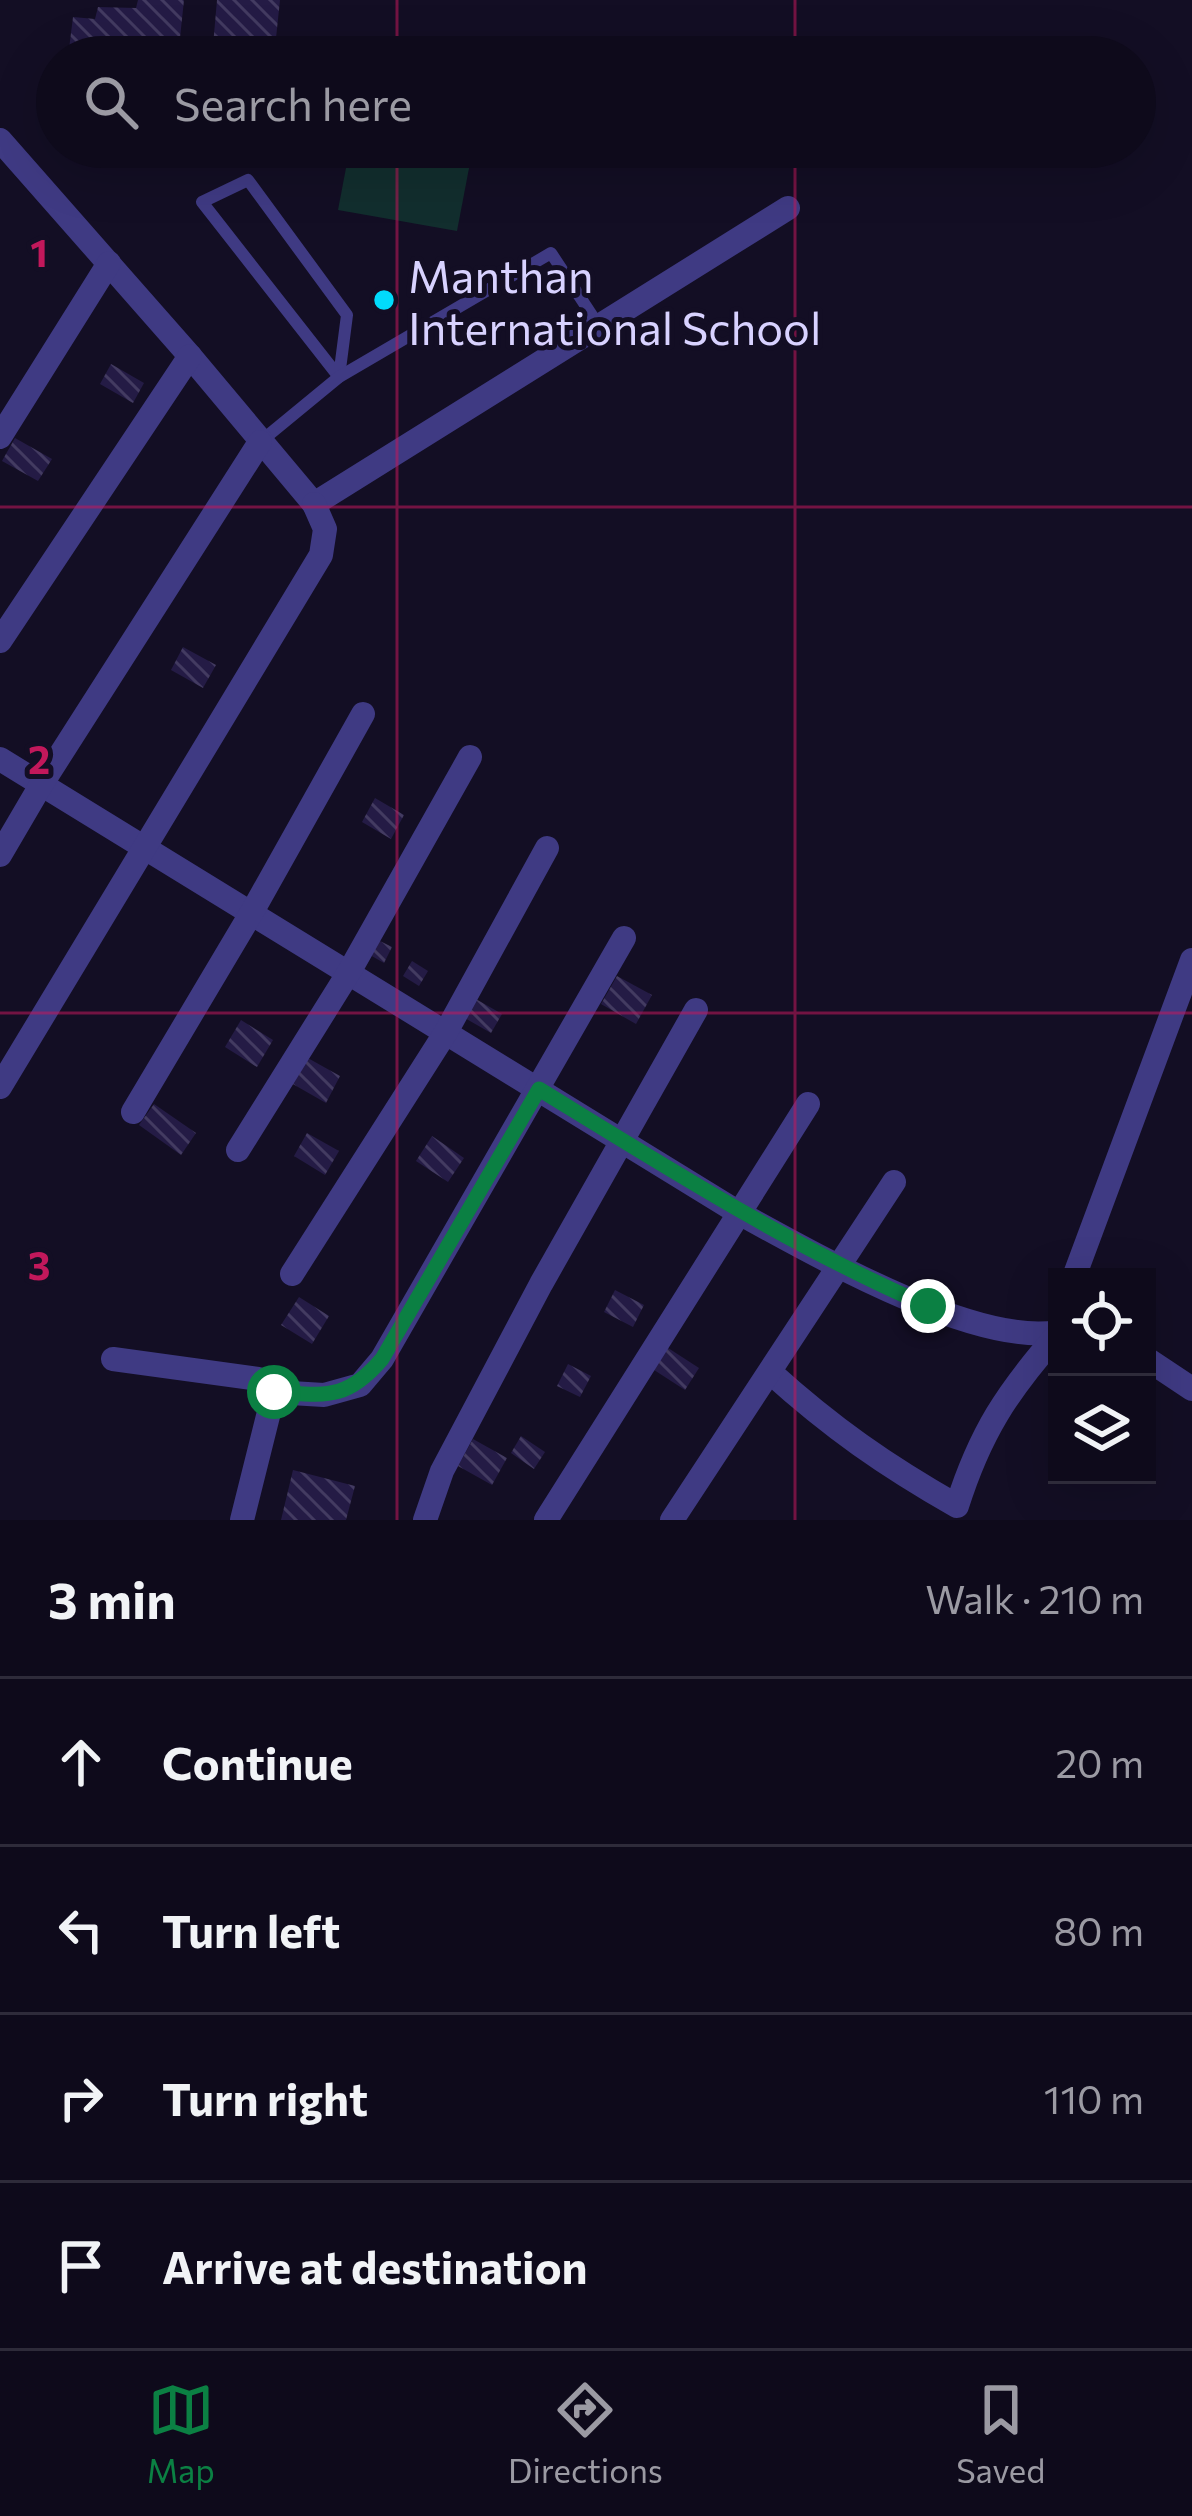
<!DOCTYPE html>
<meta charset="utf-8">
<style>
:root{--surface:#0e0a1b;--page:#171324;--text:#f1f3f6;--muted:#9b9aa3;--line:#2e2b3a;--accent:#0b8043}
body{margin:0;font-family:Commissioner,sans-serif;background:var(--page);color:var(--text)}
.controls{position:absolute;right:36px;bottom:36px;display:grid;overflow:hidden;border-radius:0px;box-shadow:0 12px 48px #0002}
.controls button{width:108px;height:108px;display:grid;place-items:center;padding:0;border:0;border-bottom:3px solid var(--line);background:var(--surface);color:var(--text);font:60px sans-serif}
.stop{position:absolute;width:36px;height:36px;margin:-27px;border:9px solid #0b8043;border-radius:50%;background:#fff}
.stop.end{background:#0b8043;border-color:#fff;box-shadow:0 3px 12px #0008}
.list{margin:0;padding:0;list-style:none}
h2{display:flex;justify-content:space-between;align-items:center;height:156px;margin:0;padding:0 48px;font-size:51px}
h2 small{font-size:39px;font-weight:400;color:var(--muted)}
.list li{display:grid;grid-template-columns:78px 1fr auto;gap:36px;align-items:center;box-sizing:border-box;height:168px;padding:0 48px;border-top:3px solid var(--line)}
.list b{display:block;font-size:45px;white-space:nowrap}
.list em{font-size:39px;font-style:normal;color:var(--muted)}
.icon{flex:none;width:66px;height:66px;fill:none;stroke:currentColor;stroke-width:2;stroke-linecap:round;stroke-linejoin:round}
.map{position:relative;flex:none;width:1192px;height:1520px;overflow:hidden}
.search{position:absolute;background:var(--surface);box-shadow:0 12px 48px #0002;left:36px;right:36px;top:36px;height:132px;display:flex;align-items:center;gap:30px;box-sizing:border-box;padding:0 42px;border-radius:66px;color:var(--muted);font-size:45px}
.sheet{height:828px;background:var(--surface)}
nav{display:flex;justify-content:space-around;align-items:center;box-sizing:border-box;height:168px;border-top:3px solid var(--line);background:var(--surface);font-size:33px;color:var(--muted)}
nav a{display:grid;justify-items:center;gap:6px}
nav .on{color:var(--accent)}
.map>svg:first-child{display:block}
</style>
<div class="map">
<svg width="1192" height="1520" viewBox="0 0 1192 1520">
<defs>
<pattern id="building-back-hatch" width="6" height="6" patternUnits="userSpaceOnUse" patternTransform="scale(3)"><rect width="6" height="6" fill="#241b45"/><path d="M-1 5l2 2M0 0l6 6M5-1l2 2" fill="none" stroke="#433b61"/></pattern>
</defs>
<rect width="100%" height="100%" fill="#130e24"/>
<path fill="#122e2e" d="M350,147H377L470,163L457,231L338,210Z"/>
<g fill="url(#building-back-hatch)">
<path d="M138,0H184L178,57H68L73,17L95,19L98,7L136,8Z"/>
<path d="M217,0H280L274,57H212Z"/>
<path d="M172,147H277L275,164L189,157Z"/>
<path d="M111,364L144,383L133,403L100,384Z"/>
<path d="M15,438L52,459L38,481L2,461Z"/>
<path d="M183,647L216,665L203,688L171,670Z"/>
<path d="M375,798L404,815L391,839L362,822Z"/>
<path d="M378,940L392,947L384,963L370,955Z"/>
<path d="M412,961L428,971L419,986L403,976Z"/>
<path d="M617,976L652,995L636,1024L601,1004Z"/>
<path d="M474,998L502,1014L491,1033L463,1017Z"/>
<path d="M241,1020L273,1040L257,1067L225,1047Z"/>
<path d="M306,1057L340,1076L326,1103L291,1083Z"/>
<path d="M154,1104L196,1133L181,1155L139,1125Z"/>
<path d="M307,1133L339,1151L325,1175L294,1156Z"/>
<path d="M432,1136L464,1158L448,1182L416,1161Z"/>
<path d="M615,1290L644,1305L633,1327L604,1312Z"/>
<path d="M299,1297L329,1316L312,1344L281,1325Z"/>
<path d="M665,1346L699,1368L685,1390L651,1368Z"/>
<path d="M568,1364L591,1376L580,1397L557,1386Z"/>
<path d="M521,1436L545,1452L534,1469L511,1453Z"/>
<path d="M473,1439L507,1458L492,1485L458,1466Z"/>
<path d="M293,1470L355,1486L346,1520H281Z"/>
</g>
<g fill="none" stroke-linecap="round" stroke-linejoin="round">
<g stroke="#3f3a83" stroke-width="12">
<path d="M248,180L347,315L339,377L202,202Z"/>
<path d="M260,442L339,377L551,253L599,326"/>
</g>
<g stroke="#3f3a83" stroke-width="24">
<path d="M0,140L190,356L314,504L788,208"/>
<path d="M0,437L109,263"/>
<path d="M0,641L190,356"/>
<path d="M0,759L739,1213C814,1254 974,1346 1057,1332"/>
<path d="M0,855L41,785L260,442"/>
<path d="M0,1087L321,555L325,529L314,504"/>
<path d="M133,1112L252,912L363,714"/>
<path d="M238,1150L349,972L470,757"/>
<path d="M292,1274L446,1032L547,848"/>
<path d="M1074,1277L1192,960"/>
<path d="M113,1359L258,1379L274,1392L324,1395L360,1385L382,1359L624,938"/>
<path d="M1147,1359L1192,1389"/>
<path d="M770,1372C832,1428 885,1465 957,1506C980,1433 1007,1392 1057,1335"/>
<path d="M242,1520L274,1392"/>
<path d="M425,1520L442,1471L541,1284L696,1010"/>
<path d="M546,1520L808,1104"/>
<path d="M672,1520L894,1182"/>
</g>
</g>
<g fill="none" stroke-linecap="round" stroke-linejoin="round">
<path stroke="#0b8043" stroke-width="15" d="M274,1392C326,1395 346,1401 382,1359L539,1089C666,1167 790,1246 928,1306"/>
</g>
<path fill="none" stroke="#c2185b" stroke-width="3" stroke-opacity="0.55" d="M397,0V57M795,0V57M397,147V1520M795,147V1520M0,507H1192M0,1013H1192"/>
<circle fill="#01dbfc" stroke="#130e24" stroke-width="4.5" cx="384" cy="300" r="12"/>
<g text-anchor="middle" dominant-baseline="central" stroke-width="10" stroke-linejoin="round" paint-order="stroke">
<g font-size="45" fill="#d8d2ff" stroke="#130e24" text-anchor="start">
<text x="408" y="274">Manthan<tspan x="408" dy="52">International School</tspan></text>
</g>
</g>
<g font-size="39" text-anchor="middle" font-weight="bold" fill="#c2185b" stroke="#130e24" stroke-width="10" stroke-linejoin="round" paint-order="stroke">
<text x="39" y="267">1</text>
<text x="39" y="774">2</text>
<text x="39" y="1280">3</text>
</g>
</svg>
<div class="controls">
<button><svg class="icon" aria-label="locate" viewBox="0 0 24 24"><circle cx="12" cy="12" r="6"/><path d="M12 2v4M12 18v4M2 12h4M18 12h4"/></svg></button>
<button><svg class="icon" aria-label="layers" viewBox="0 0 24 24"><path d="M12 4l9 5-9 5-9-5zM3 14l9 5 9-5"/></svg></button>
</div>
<div class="stop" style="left:274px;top:1392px"></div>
<div class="stop end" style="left:928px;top:1306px"></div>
<div class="search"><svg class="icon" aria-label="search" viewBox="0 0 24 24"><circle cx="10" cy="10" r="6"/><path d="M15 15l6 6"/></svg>Search here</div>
</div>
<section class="sheet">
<h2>3 min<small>Walk · 210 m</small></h2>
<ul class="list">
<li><svg class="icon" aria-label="ahead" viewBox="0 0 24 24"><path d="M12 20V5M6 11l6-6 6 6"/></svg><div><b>Continue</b></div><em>20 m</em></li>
<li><svg class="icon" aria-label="left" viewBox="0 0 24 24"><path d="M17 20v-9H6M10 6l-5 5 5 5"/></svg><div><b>Turn left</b></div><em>80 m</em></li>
<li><svg class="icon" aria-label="right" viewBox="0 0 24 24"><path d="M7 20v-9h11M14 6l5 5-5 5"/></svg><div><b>Turn right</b></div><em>110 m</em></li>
<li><svg class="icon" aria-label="arrive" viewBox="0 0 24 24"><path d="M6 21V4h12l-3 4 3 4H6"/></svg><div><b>Arrive at destination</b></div></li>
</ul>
</section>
<nav>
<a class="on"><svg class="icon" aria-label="map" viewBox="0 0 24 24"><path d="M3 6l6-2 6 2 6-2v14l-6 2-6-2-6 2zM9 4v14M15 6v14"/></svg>Map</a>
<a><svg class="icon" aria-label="directions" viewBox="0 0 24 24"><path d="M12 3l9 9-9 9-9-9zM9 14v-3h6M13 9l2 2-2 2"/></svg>Directions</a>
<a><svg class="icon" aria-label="saved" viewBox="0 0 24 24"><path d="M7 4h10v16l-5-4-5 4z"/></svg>Saved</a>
</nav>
